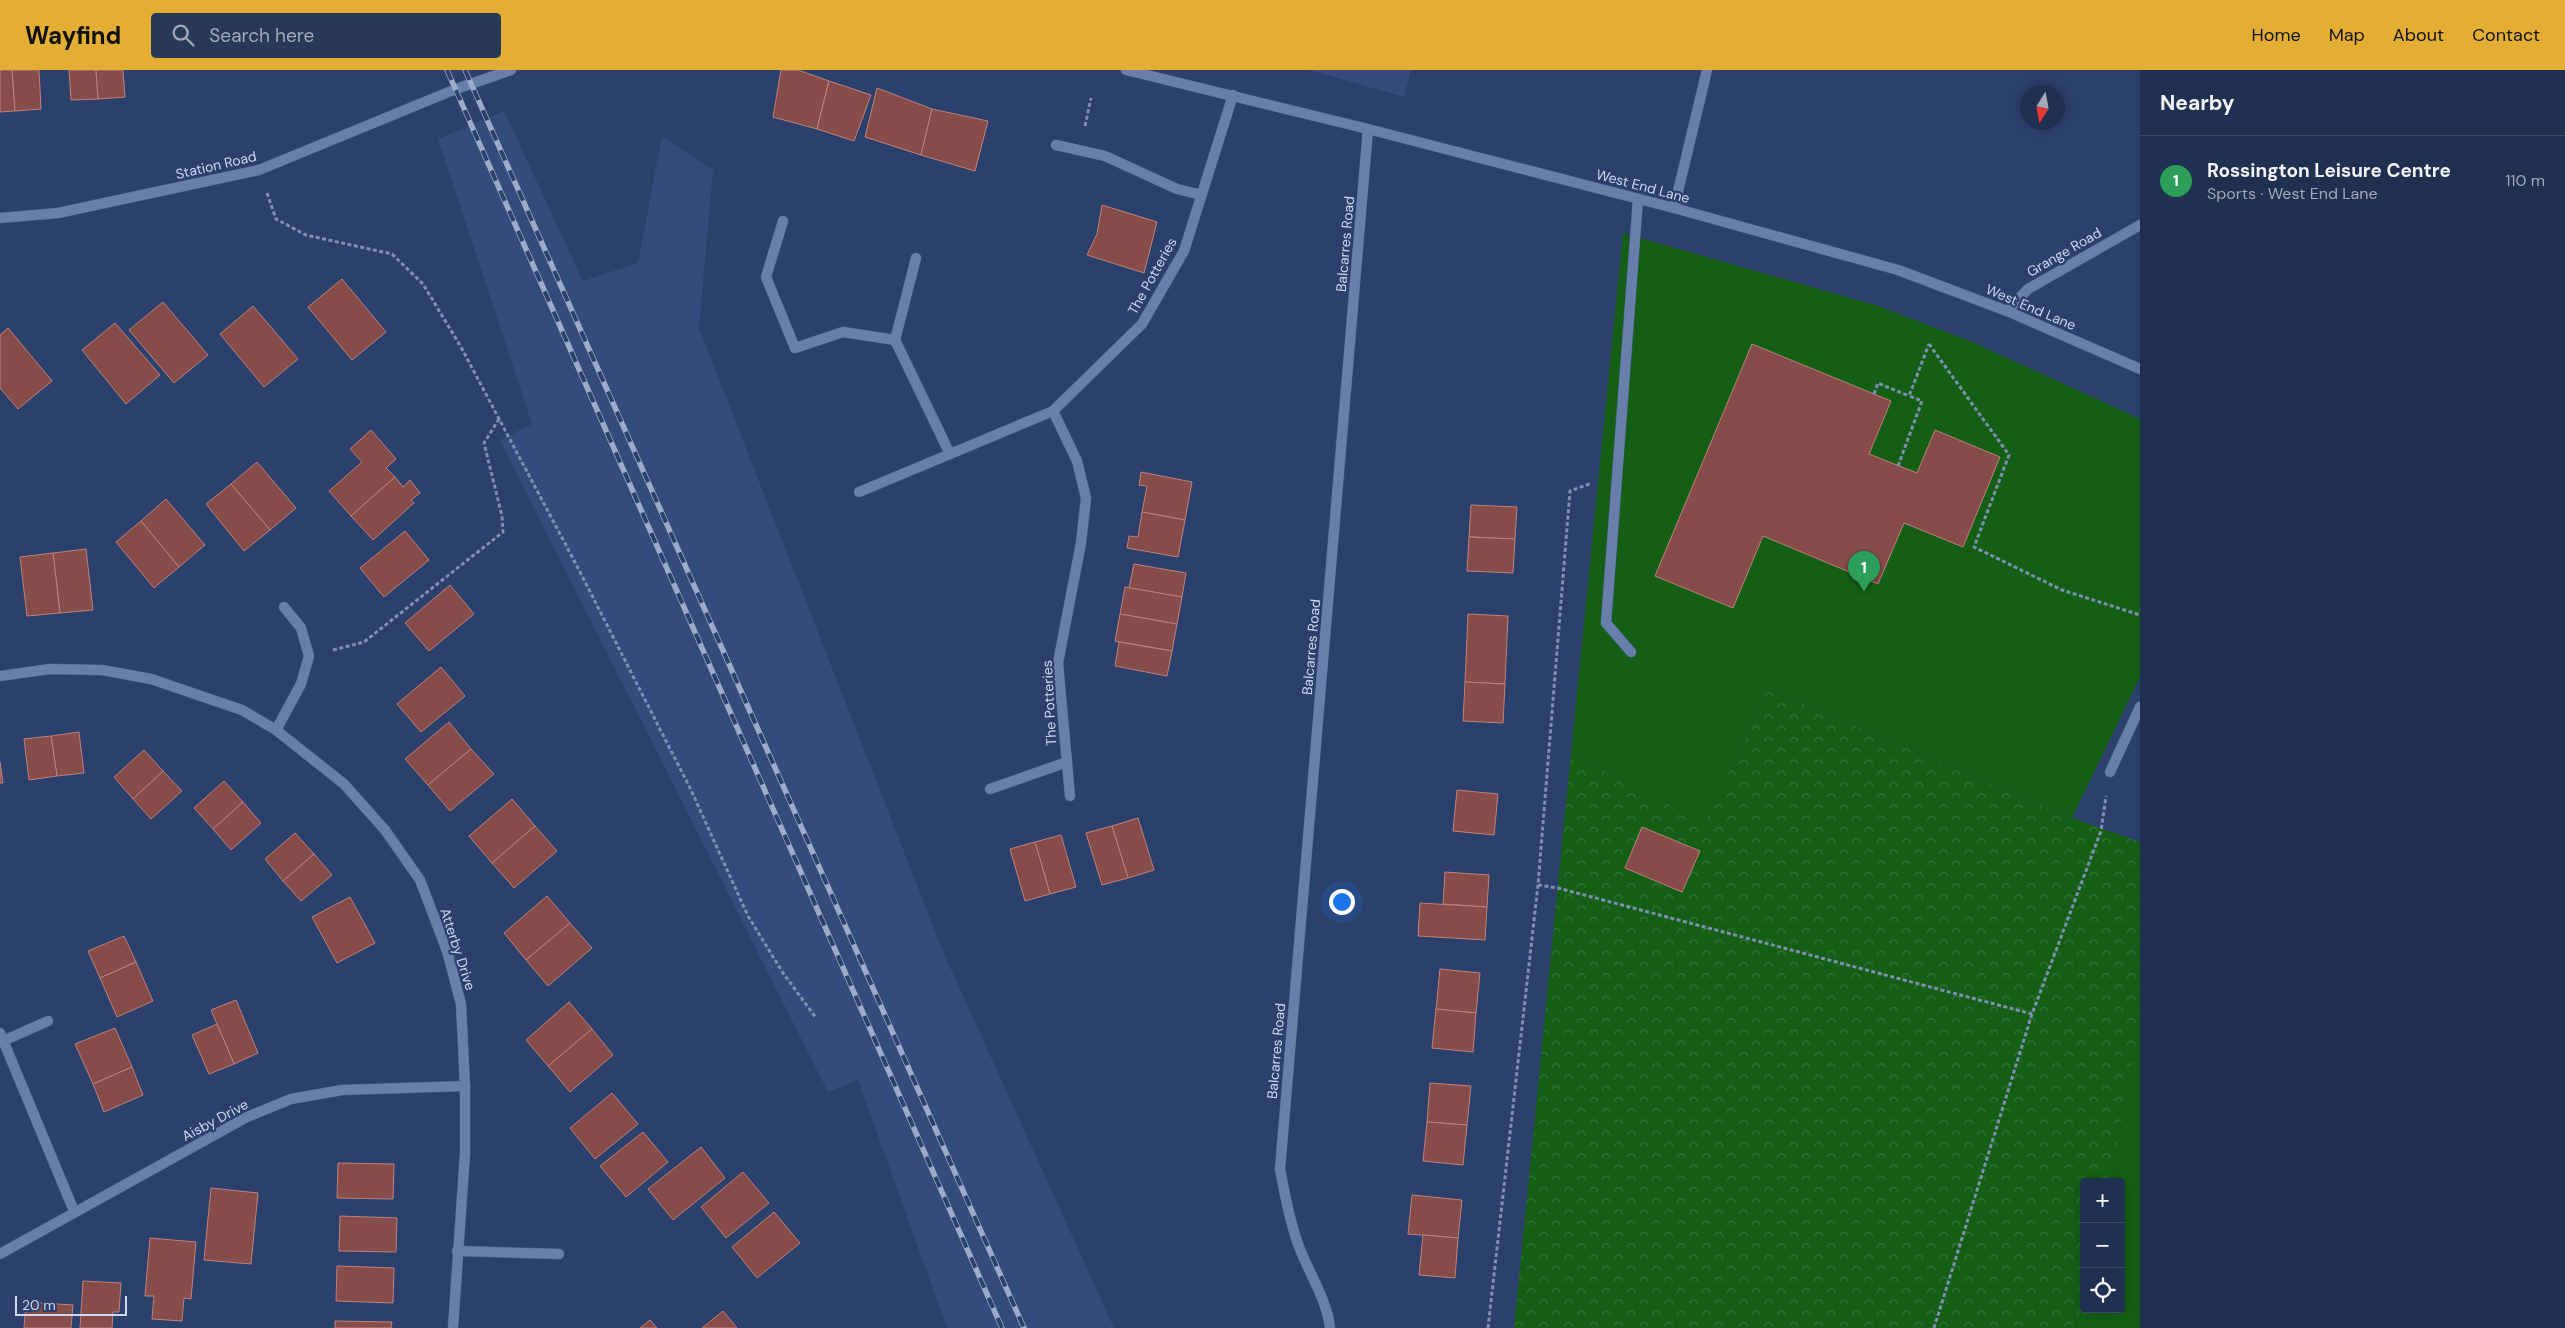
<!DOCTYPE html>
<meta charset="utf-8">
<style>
:root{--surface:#203050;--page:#283857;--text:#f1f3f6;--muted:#a2a9b7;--line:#3d4b67;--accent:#e4ae35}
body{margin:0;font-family:"DM Sans",sans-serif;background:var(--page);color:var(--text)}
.controls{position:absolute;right:15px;bottom:15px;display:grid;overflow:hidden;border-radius:5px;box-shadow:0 2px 12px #0003}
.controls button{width:45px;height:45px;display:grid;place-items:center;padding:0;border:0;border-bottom:1px solid var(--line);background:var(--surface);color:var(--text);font:25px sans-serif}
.compass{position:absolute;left:2020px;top:15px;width:45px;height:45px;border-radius:50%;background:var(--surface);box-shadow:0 2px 12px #0003;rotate:191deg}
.scale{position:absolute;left:15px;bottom:12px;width:112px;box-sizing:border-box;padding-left:5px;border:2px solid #cad8f2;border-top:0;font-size:14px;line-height:18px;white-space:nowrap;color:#cad8f2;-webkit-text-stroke:4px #2b406b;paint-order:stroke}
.you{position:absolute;left:1341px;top:831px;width:18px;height:18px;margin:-12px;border:4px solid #fff;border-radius:50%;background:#1a73e8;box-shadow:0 0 0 8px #1a73e833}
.badge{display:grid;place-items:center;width:32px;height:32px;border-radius:50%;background:var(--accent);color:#fff;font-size:16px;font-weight:700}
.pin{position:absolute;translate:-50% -41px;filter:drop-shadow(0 1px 2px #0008)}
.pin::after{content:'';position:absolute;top:26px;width:18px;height:15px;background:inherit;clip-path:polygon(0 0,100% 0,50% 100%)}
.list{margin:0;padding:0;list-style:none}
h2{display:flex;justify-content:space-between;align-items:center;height:65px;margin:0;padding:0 20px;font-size:21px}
h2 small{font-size:16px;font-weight:400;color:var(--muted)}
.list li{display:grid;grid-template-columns:32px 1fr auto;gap:15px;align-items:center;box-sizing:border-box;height:90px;padding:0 20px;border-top:1px solid var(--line)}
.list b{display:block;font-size:19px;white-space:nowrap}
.list p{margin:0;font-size:16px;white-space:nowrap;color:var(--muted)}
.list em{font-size:16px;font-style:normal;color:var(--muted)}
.icon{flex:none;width:28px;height:28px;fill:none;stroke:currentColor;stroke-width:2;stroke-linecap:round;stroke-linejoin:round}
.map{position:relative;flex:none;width:2140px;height:1258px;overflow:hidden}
header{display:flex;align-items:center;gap:30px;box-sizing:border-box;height:70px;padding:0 25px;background:var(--accent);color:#111}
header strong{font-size:24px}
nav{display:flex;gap:28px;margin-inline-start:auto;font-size:18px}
.search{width:350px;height:45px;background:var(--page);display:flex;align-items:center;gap:12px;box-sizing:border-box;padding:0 18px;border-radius:5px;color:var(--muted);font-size:19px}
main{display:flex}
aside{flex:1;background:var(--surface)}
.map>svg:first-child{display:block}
</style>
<header>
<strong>Wayfind</strong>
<div class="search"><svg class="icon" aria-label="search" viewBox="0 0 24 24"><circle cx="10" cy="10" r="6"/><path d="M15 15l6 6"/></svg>Search here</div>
<nav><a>Home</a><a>Map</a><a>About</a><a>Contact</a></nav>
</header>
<main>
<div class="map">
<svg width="2140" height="1258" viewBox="0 0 2140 1258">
<defs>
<pattern id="park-crowns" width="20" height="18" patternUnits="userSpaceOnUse" patternTransform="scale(1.25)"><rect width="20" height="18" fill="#145f15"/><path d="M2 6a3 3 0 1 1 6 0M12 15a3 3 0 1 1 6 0" fill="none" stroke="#357538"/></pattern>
</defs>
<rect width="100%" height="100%" fill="#2b406b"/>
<g fill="#344c7c">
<path d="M1310,0H1411L1404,27Z"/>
<path d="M504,41L583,211L638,193L662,66L713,100L699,258L944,884L1114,1258H947L858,1010L828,1022L500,370L532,354L438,69Z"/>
</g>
<path fill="url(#park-crowns)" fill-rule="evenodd" d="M1768,619L2072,748L2140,772V1258H1514L1571,683L1704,753ZM2084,1112H2121V1239H2084Z"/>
<g fill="#145f15">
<path d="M1623,163L1878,236L1975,273L2140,349V607L2072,748L1768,619L1704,754L1571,683Z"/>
<path d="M2140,951V1258H2083L2087,1239H2121V1112H2110Z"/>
</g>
<g fill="#854c49" stroke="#c0817e">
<path d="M0,0H12L15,41L0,42Z"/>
<path d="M12,0H39L41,39L15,41Z"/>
<path d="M69,0H96L98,29L71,30Z"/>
<path d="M96,0H123L125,27L98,29Z"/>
<path d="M781,0H798L829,11L817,59L773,47Z"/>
<path d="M829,11L871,25L854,71L817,59Z"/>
<path d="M877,18L932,39L921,85L865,67Z"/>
<path d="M932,39L988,51L975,101L921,85Z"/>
<path d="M1102,135L1157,152L1144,203L1087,185L1097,164Z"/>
<path d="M342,209L386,262L352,290L308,237Z"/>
<path d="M163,232L208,285L174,313L129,260Z"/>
<path d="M253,236L298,289L264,317L220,264Z"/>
<path d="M115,253L160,305L126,334L82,280Z"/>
<path d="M8,258L52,311L18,339L0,318V265Z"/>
<path d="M1752,274L1891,331L1869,384L1917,403L1935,360L2000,387L1963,477L1904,453L1878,514L1763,466L1733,538L1655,506Z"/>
<path d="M371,360L396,389L386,398L395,407L351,446L329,421L362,392L350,379Z"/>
<path d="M257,392L296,438L270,460L231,414Z"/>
<path d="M1141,402L1192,412L1185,450L1142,442L1147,416L1139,415Z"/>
<path d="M395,407L403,417L410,410L420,423L411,430L414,433L373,470L351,446Z"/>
<path d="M231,414L270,460L244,481L206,434Z"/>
<path d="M166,429L205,475L179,497L141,451Z"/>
<path d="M1471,435L1517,437L1515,469L1469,467Z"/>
<path d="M1142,442L1185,450L1178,487L1127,478L1129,466L1138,467Z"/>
<path d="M141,451L179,497L154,518L116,472Z"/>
<path d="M405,461L429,490L384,527L360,498Z"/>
<path d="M1469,467L1515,469L1513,503L1467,501Z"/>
<path d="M86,479L93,540L60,543L53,483Z"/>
<path d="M53,483L60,543L27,546L20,487Z"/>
<path d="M1134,494L1186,503L1182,527L1129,518Z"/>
<path d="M450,515L474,544L429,581L405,553Z"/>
<path d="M1125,517L1182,527L1177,554L1120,544Z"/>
<path d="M1120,544L1177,554L1172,581L1115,571Z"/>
<path d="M1468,544L1508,546L1505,614L1465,612Z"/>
<path d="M1119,572L1172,581L1167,606L1115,596Z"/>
<path d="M441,597L465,626L421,662L397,634Z"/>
<path d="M1465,612L1505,614L1503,653L1463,651Z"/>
<path d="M449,652L471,679L428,715L405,689Z"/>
<path d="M79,662L84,703L57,706L51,666Z"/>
<path d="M51,666L57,706L29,710L24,669Z"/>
<path d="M471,679L494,704L450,741L428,715Z"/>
<path d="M144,680L163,701L133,729L114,707Z"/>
<path d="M0,692L3,713H0Z"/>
<path d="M163,701L182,721L151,749L133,729Z"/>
<path d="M224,711L243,732L213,759L194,738Z"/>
<path d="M1457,720L1498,724L1494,765L1453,761Z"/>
<path d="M512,729L535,756L492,793L469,766Z"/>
<path d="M243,732L261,753L231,780L213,759Z"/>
<path d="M1138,748L1154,800L1128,808L1112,756Z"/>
<path d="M535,756L557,781L514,818L492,793Z"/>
<path d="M1112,756L1128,808L1102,815L1086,763Z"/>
<path d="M1642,757L1700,781L1682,822L1625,798Z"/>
<path d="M295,763L314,784L283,811L265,789Z"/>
<path d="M1061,765L1076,817L1050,824L1035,772Z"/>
<path d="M1035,772L1050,824L1025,831L1010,779Z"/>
<path d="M314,784L332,805L301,831L283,811Z"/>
<path d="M1445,802L1489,805L1487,837L1443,834Z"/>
<path d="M547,826L570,853L526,890L504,863Z"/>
<path d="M350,827L375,873L337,893L312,847Z"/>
<path d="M1420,833L1487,837L1485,870L1418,866Z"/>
<path d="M570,853L592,878L548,916L526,890Z"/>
<path d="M124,866L136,892L100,908L88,881Z"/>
<path d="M136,892L153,931L117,947L100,908Z"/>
<path d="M1440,899L1480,903L1476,943L1436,939Z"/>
<path d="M236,930L258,983L234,994L211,940Z"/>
<path d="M569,932L592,959L548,996L526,970Z"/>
<path d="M1436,939L1476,943L1473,982L1432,978Z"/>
<path d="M217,954L234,994L209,1004L192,965Z"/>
<path d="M115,958L132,997L93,1014L75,974Z"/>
<path d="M592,959L613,985L570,1022L548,996Z"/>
<path d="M132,997L143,1025L104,1042L93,1014Z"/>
<path d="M1430,1013L1471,1016L1467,1055L1427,1052Z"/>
<path d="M612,1023L638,1054L595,1089L570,1058Z"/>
<path d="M1427,1052L1467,1055L1463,1095L1423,1091Z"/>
<path d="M643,1062L668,1092L626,1127L600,1096Z"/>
<path d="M701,1077L725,1108L673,1150L648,1119Z"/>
<path d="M338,1093L394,1094L393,1129L337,1128Z"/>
<path d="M743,1102L769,1133L726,1168L701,1137Z"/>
<path d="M211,1118L258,1123L251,1194L204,1190Z"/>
<path d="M1412,1125L1462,1130L1458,1168L1408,1164Z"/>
<path d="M774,1142L800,1173L757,1208L732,1177Z"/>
<path d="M340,1146L397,1148L396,1182L339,1181Z"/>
<path d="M1423,1165L1458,1168L1455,1208L1419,1205Z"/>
<path d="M150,1168L196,1172L191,1229L184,1228L182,1251L152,1249L154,1226H145Z"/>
<path d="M337,1196L394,1198L393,1233L336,1231Z"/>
<path d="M83,1211L121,1213L119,1242H113L112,1258H80Z"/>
<path d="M26,1232L73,1235L71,1258H24Z"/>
<path d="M723,1241L737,1258H702Z"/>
<path d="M650,1250L657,1258H640Z"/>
<path d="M335,1251L392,1252L391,1258H335Z"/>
</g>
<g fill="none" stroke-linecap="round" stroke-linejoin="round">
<defs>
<g id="service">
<path d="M1056,75L1105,86L1177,119L1202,125"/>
<path d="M1631,582L1606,553L1638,129"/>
<path d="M2110,702L2140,637"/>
<path d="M1280,1099C1285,1125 1289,1149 1298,1174C1308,1202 1327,1229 1330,1258"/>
</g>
<g id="minor">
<path d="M1674,138L1707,0"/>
<path d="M783,151L766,207L795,278L843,262L895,270L916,188"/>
<path d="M2007,241L2028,219L2140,155"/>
<path d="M895,270L950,384"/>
<path d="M1053,341L1077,391L1086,428L1081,473L1058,593L1070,726"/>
<path d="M859,422L1053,341L1142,254L1184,181L1233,25"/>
<path d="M0,606L50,599L102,600L151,609L242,640L276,660L344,714L385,760L420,810L447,881L461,934L465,1016V1083L453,1258"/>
<path d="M276,660L301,614L309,586L301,558L284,537"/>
<path d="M990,719L1067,692"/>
<path d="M0,963L74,1141"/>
<path d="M3,971L48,951"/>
<path d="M1280,1099L1368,59"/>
<path d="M457,1181L559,1184"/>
<path d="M0,1184L247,1047L291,1029L342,1020L465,1016"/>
</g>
<g id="tertiary">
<path d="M1126,0L1368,59L1674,138L1898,200L2007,241L2140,299"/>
<path d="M0,148L58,143L259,100L456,19L511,0"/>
</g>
</defs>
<use href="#service" stroke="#4b5e86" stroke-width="11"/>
<use href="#minor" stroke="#4b5e86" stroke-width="11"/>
<use href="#tertiary" stroke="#4b5e86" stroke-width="11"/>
<g stroke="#7e8fb1" stroke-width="3" stroke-dasharray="4 2.5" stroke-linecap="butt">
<path d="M1085,56L1091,28"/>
<path d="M267,123L276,149L306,165L392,184L423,214L461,277L578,498L691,720L748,846L783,903L816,948"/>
<path d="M1929,274L2009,385L1974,477L2062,520L2140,545"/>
<path d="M1874,324L1878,313L1909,326"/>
<path d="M1898,396L1922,331L1909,326L1929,274"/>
<path d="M333,580L364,572L503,462L502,446L484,373L499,349"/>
<path d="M1538,815L1558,818L2032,944"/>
<path d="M1488,1258L1538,815L1570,421L1592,413"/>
<path d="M1934,1258L2032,944L2101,761L2106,726"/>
</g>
<use href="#service" stroke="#687fac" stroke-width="10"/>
<use href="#minor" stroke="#687fac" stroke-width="10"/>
<use href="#tertiary" stroke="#687fac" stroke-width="10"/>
<defs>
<g id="rail">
<path d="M447,0L1002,1258"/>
<path d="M465,0L1024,1258"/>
</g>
</defs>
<use href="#rail" stroke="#9babca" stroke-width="5.5"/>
<use href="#rail" stroke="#2b406b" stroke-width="4" stroke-dasharray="11" stroke-linecap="butt"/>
</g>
<g text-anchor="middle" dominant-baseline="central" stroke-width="4.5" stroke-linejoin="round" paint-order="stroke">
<g font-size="14" fill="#cad8f2" stroke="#2b406b">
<text transform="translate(216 95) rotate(-13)">Station Road</text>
<text transform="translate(1643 116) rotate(15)">West End Lane</text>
<text transform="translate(1345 174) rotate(-85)">Balcarres Road</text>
<text transform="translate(2064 182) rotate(-30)">Grange Road</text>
<text transform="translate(1152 206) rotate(-61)">The Potteries</text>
<text transform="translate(2031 237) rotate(23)">West End Lane</text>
<text transform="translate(1311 577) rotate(-85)">Balcarres Road</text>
<text transform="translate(1049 633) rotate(-93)">The Potteries</text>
<text transform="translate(458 879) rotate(72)">Atterby Drive</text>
<text transform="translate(1276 981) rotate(-85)">Balcarres Road</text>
<text transform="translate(215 1050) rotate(-28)">Aisby Drive</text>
</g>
</g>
</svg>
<div class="controls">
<button>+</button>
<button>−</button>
<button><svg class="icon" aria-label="locate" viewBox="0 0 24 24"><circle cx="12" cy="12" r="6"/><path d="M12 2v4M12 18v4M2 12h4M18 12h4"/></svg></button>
</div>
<svg class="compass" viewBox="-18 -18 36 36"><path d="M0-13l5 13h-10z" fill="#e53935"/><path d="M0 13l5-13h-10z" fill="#a2a9b7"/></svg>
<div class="scale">20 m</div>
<div class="you"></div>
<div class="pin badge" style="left:1864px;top:522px;background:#2e9e5b">1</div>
</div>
<aside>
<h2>Nearby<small></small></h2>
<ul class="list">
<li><span class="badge" style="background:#2e9e5b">1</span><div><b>Rossington Leisure Centre</b><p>Sports · West End Lane</p></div><em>110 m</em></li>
</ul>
</aside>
</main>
